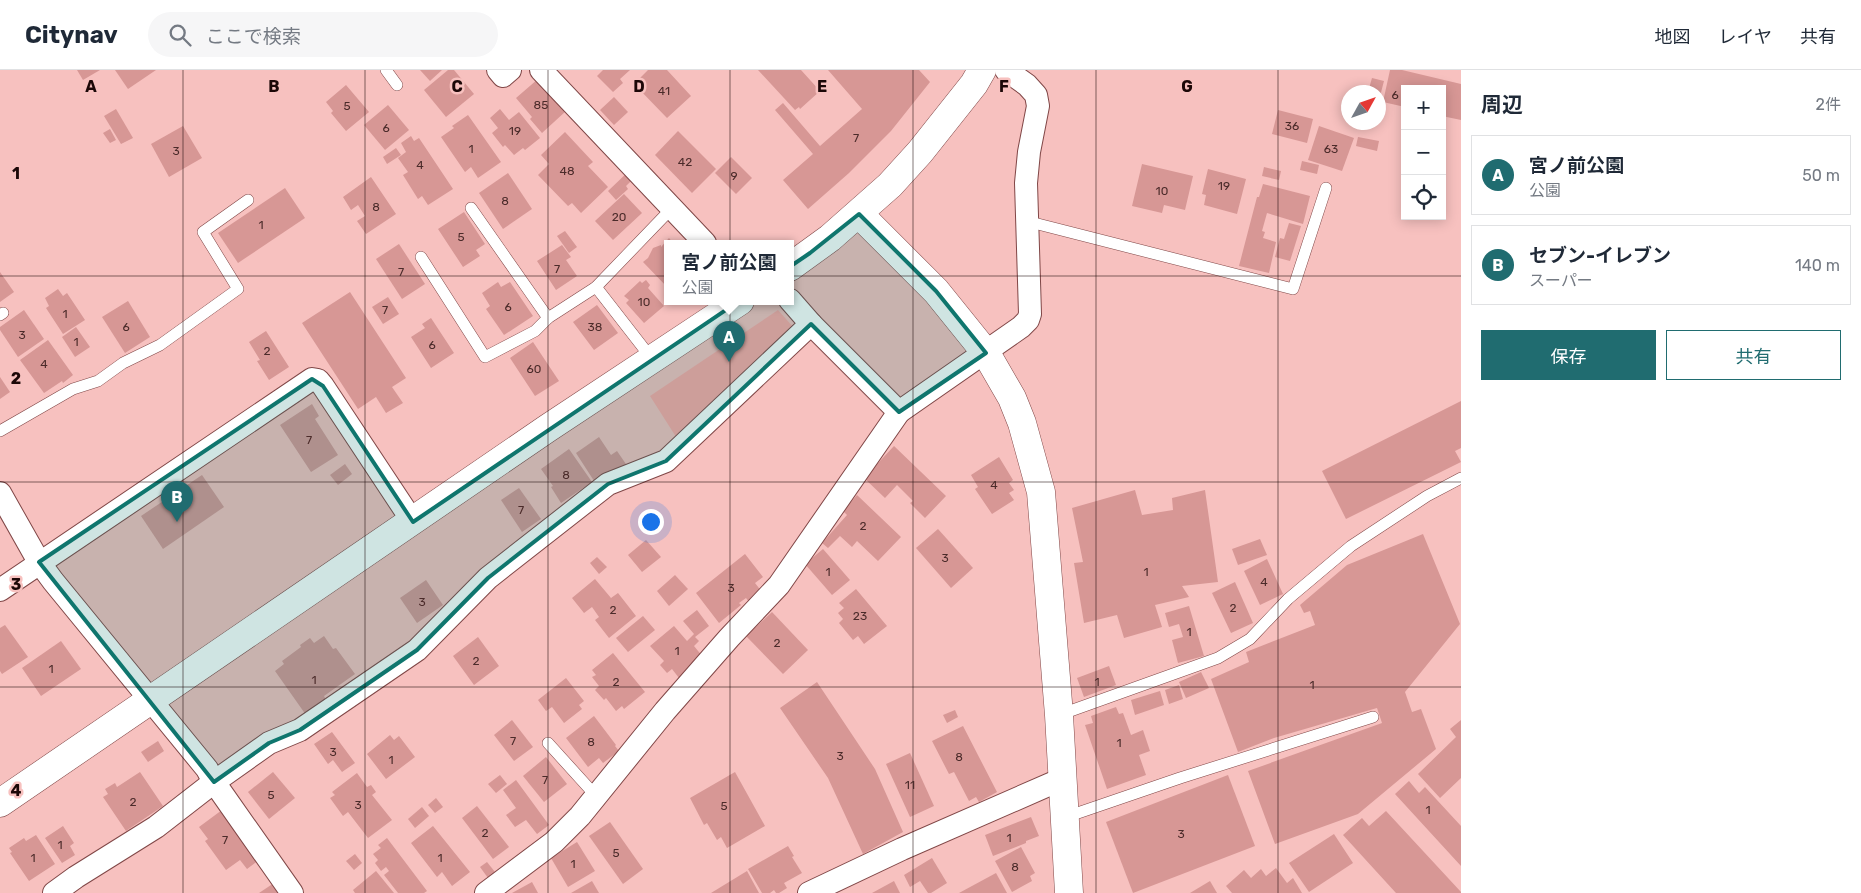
<!DOCTYPE html>
<html lang="ja">
<meta charset="utf-8">
<style>
:root{--surface:#fff;--page:#f6f6f7;--text:#1f2937;--muted:#747a83;--line:#e0e1e3;--accent:#206c70}
body{margin:0;font-family:Rubik,"Noto Sans JP",sans-serif;background:var(--page);color:var(--text)}
.controls{position:absolute;right:15px;top:15px;display:grid;overflow:hidden;border-radius:0px;box-shadow:0 2px 12px #0003}
.controls button{width:45px;height:45px;display:grid;place-items:center;padding:0;border:0;border-bottom:1px solid var(--line);background:var(--surface);color:var(--text);font:25px sans-serif}
.compass{position:absolute;left:1341px;top:15px;width:45px;height:45px;border-radius:50%;background:var(--surface);box-shadow:0 2px 12px #0003;rotate:50deg}
.you{position:absolute;left:650px;top:451px;width:18px;height:18px;margin:-12px;border:4px solid #fff;border-radius:50%;background:#1a73e8;box-shadow:0 0 0 8px #1a73e833}
.badge{display:grid;place-items:center;width:32px;height:32px;border-radius:50%;background:var(--accent);color:#fff;font-size:16px;font-weight:700}
.pin{position:absolute;translate:-50% -41px;filter:drop-shadow(0 1px 2px #0008)}
.pin::after{content:'';position:absolute;top:26px;width:18px;height:15px;background:inherit;clip-path:polygon(0 0,100% 0,50% 100%)}
.popup{position:absolute;left:664px;top:170px;width:130px;height:65px;box-sizing:border-box;display:grid;place-content:center;border-radius:0px;background:var(--surface);filter:drop-shadow(0 1px 4px #0005);font-size:16px;white-space:nowrap;color:var(--muted)}
.popup b{font-size:19px;color:var(--text)}
.popup::after{content:'';position:absolute;left:50%;top:100%;margin-left:-10px;border:10px solid transparent;border-top-color:var(--surface)}
.list{margin:0;padding:0;list-style:none}
h2{display:flex;justify-content:space-between;align-items:center;height:65px;margin:0;padding:0 20px;font-size:21px}
h2 small{font-size:16px;font-weight:400;color:var(--muted)}
.list li{display:grid;grid-template-columns:32px 1fr auto;gap:15px;align-items:center;box-sizing:border-box;height:80px;margin:0 10px 10px;padding:0 10px;border:1px solid var(--line);border-radius:0px}
.list b{display:block;font-size:19px;white-space:nowrap}
.list p{margin:0;font-size:16px;white-space:nowrap;color:var(--muted)}
.list em{font-size:16px;font-style:normal;color:var(--muted)}
.actions{display:flex;gap:10px;padding:15px 20px}
.actions a{flex:1;padding:11px 0;border:1px solid var(--accent);border-radius:0px;text-align:center;font-size:18px;color:var(--accent)}
.actions .main{background:var(--accent);color:#fff}
.icon{flex:none;width:28px;height:28px;fill:none;stroke:currentColor;stroke-width:2;stroke-linecap:round;stroke-linejoin:round}
.map{position:relative;flex:none;width:1461px;height:823px;overflow:hidden}
header{display:flex;align-items:center;gap:30px;box-sizing:border-box;height:70px;padding:0 25px;background:var(--surface);border-bottom:1px solid var(--line)}
header strong{font-size:24px}
nav{display:flex;gap:28px;margin-inline-start:auto;font-size:18px}
.search{width:350px;height:45px;background:var(--page);display:flex;align-items:center;gap:12px;box-sizing:border-box;padding:0 18px;border-radius:28px;color:var(--muted);font-size:19px}
main{display:flex}
aside{flex:1;background:var(--surface)}
.map>svg:first-child{display:block}
</style>
<header>
<strong>Citynav</strong>
<div class="search"><svg class="icon" aria-label="search" viewBox="0 0 24 24"><circle cx="10" cy="10" r="6"/><path d="M15 15l6 6"/></svg>ここで検索</div>
<nav><a>地図</a><a>レイヤ</a><a>共有</a></nav>
</header>
<main>
<div class="map">
<svg width="1461" height="823" viewBox="0 0 1461 823">
<rect width="100%" height="100%" fill="#f7c1bf"/>
<path fill="#fda8a6" d="M778,240L794,258L678,370L650,326Z"/>
<g fill="#d79795">
<path d="M77,0H100L83,10Z"/>
<path d="M115,0H156L128,19Z"/>
<path d="M420,0H442L430,11Z"/>
<path d="M448,0H454L474,24L446,47L424,20Z"/>
<path d="M603,0H630L620,9L623,13L613,22L597,6Z"/>
<path d="M648,0H667L691,26L667,48L636,16L640,12L638,10Z"/>
<path d="M758,0H801L820,21L800,39L799,37L795,40Z"/>
<path d="M828,0H919L930,12L891,61L849,103L808,139L783,110L813,84L775,40L783,33L820,76L862,39Z"/>
<path d="M1390,0H1402L1461,14V50L1442,46V19H1405V37L1383,32Z"/>
<path d="M1372,8L1384,11L1379,30L1378,22H1368Z"/>
<path d="M538,9L566,41L542,63L530,49L532,47L516,28Z"/>
<path d="M346,15L369,42L346,61L331,43L333,41L326,32Z"/>
<path d="M614,27L628,42L614,55L600,40Z"/>
<path d="M388,35L409,60L385,80L364,55Z"/>
<path d="M116,39L133,68L121,74L104,46Z"/>
<path d="M500,39L509,50L519,42L540,68L525,80L523,78L514,85L505,75L503,77L492,63L498,58L490,48Z"/>
<path d="M1278,40L1313,49L1307,73L1272,64Z"/>
<path d="M468,45L501,92L478,108L471,97L465,102L441,67L454,58L452,56Z"/>
<path d="M183,56L202,88L169,107L151,74Z"/>
<path d="M1319,56L1354,68L1342,101L1308,90Z"/>
<path d="M110,59L116,70L110,73L103,63Z"/>
<path d="M678,61L716,99L692,123L655,85Z"/>
<path d="M565,62L593,92L588,96L608,117L581,143L572,133L568,136L538,105L549,94L541,85Z"/>
<path d="M411,66L414,71L419,68L453,119L428,135L422,126L418,129L403,105L408,102L398,88L406,82L401,73Z"/>
<path d="M1358,67L1379,71L1377,81L1356,76Z"/>
<path d="M396,78L401,85L387,94L383,87Z"/>
<path d="M731,87L752,108L736,124L715,103Z"/>
<path d="M1302,91L1319,95L1317,104L1300,100Z"/>
<path d="M1142,94L1193,106L1185,140L1164,135L1162,143L1132,136Z"/>
<path d="M1264,97L1281,101L1279,110L1262,106Z"/>
<path d="M631,99L637,105L626,116L628,119L616,130L608,121Z"/>
<path d="M1208,99L1246,109L1237,144L1204,135L1206,125L1202,124Z"/>
<path d="M508,103L532,139L503,159L479,123Z"/>
<path d="M371,107L396,144L366,164L357,151L365,146L358,135L351,140L343,127Z"/>
<path d="M1263,114L1310,126L1303,154L1267,143L1262,161L1265,162L1263,168L1276,172L1269,203L1239,196L1257,127H1259Z"/>
<path d="M285,118L305,148L238,193L218,163Z"/>
<path d="M624,124L642,143L613,170L595,151Z"/>
<path d="M464,142L485,174L476,180L480,186L463,197L438,159Z"/>
<path d="M1289,153L1301,156L1290,191L1275,187L1280,168L1284,169Z"/>
<path d="M565,161L577,177L569,183L557,166Z"/>
<path d="M669,168L673,173H668V218L643,192L648,188L653,178L661,175V177Z"/>
<path d="M399,174L425,214L402,229L376,189Z"/>
<path d="M562,175L571,187L566,190L577,206L556,220L537,191Z"/>
<path d="M0,202L14,222L0,232Z"/>
<path d="M646,210L650,215L648,218L664,236L644,253L626,233L629,230L624,226L640,211L642,213Z"/>
<path d="M498,212L501,217L510,212L533,246L504,265L486,239L490,236L482,223Z"/>
<path d="M58,219L63,226L67,223L85,250L63,264L46,238L49,236L45,228Z"/>
<path d="M350,222L406,308L392,317L403,333L386,343L376,327L358,339L302,253Z"/>
<path d="M388,227L399,244L383,254L372,237Z"/>
<path d="M128,231L150,267L125,283L102,247Z"/>
<path d="M597,235L618,263L594,280L573,252Z"/>
<path d="M24,240L44,269L18,287L0,260V257Z"/>
<path d="M431,248L454,283L431,298L411,267L425,258L422,254Z"/>
<path d="M76,257L90,277L75,287L62,267Z"/>
<path d="M266,261L289,297L269,310L257,291L260,290L249,272Z"/>
<path d="M48,270L73,305L63,313L62,311L44,323L20,290Z"/>
<path d="M533,272L559,311L535,326L510,288Z"/>
<path d="M0,307L10,322L0,329Z"/>
<path d="M1461,331V378L1455,381L1461,392L1346,449L1322,401Z"/>
<path d="M312,334L319,346L315,349L338,385L311,402L280,355Z"/>
<path d="M599,367L611,385L617,381L628,397L596,414L576,383Z"/>
<path d="M894,376L946,426L925,448L910,433L913,431L897,415L885,428L864,408Z"/>
<path d="M569,379L592,412L561,433L551,417L553,416L541,399Z"/>
<path d="M999,387L1013,410L1009,413L1014,420L1009,423L1014,430L992,444L975,419L978,417L971,405Z"/>
<path d="M345,394L352,404L338,415L330,405Z"/>
<path d="M202,405L224,437L163,479L141,446Z"/>
<path d="M519,418L541,449L522,462L501,430Z"/>
<path d="M1135,420L1142,445L1173,440L1172,428L1205,420L1218,512L1182,516L1189,527L1155,535L1162,557L1124,568L1117,545L1084,553L1074,493L1083,492L1072,438Z"/>
<path d="M857,425L901,467L878,491L857,471L852,477L840,466L828,478L822,473L847,445L843,441Z"/>
<path d="M938,459L973,498L951,518L916,478Z"/>
<path d="M1423,464L1460,554L1405,622L1412,642L1421,639L1436,679L1358,744L1275,774L1248,701L1382,653L1377,638L1274,668L1238,682L1211,609L1249,592L1246,582L1315,555L1310,541L1304,543L1300,535L1347,495Z"/>
<path d="M1260,469L1267,485L1238,495L1232,479Z"/>
<path d="M646,470L661,487L642,502L628,485Z"/>
<path d="M823,479L850,510L832,525L805,494Z"/>
<path d="M745,484L763,507L755,513L762,522L749,532L746,528L739,533L741,535L719,553L696,523Z"/>
<path d="M597,487L607,497L599,504L590,493Z"/>
<path d="M1267,489L1283,524L1260,535L1244,501Z"/>
<path d="M675,505L688,519L669,536L657,521Z"/>
<path d="M595,509L611,528L618,523L636,546L609,568L595,550L599,547L592,537L584,543L572,528Z"/>
<path d="M426,510L443,535L417,553L400,528Z"/>
<path d="M1235,512L1253,553L1231,563L1212,523Z"/>
<path d="M856,519L887,556L864,574L858,566L853,570L839,553L843,549L838,543L844,538L839,533Z"/>
<path d="M1189,536L1204,586L1178,593L1172,570L1183,567L1179,554L1169,557L1165,543Z"/>
<path d="M697,540L709,556L695,567L699,571L694,576L703,587L679,608L672,599L667,603L660,595L664,591L650,576L674,556L687,571L694,564L683,551Z"/>
<path d="M772,542L808,580L783,604L746,566Z"/>
<path d="M643,546L655,560L628,582L616,568Z"/>
<path d="M5,555L28,587L2,604L0,601V558Z"/>
<path d="M324,566L333,579L336,578L355,604L324,626L326,630L306,645L275,601L284,594L282,591L301,577L300,575L310,568L314,573Z"/>
<path d="M478,567L499,596L474,615L453,586Z"/>
<path d="M61,571L81,599L41,626L22,598Z"/>
<path d="M613,583L645,622L624,639L622,636L616,641L606,628L604,630L595,620L599,616L592,607L596,605L592,600Z"/>
<path d="M1109,596L1116,615L1084,627L1077,608Z"/>
<path d="M1201,602L1209,618L1186,628L1179,612Z"/>
<path d="M566,608L584,631L579,635L582,639L564,653L552,637L546,641L538,630Z"/>
<path d="M817,612L875,699L903,762L863,784L828,708L780,638Z"/>
<path d="M1179,615L1183,629L1169,634L1165,620Z"/>
<path d="M1160,621L1164,635L1135,645L1131,630Z"/>
<path d="M1116,637L1119,644L1123,643L1131,665L1143,660L1150,681L1139,685L1146,705L1107,719L1085,655L1093,653L1091,646Z"/>
<path d="M955,640L958,647L947,653L943,645Z"/>
<path d="M594,646L616,675L615,676L619,681L603,693L599,688L588,697L566,668Z"/>
<path d="M512,650L533,677L514,691L494,665Z"/>
<path d="M1461,650V708L1440,728L1418,704L1456,667L1450,659Z"/>
<path d="M963,656L997,722L979,732L976,727L969,731L954,702L949,704L932,671Z"/>
<path d="M332,662L355,693L342,702L333,690L328,694L314,674Z"/>
<path d="M390,665L394,670L399,666L415,687L386,709L367,684Z"/>
<path d="M158,671L164,681L148,692L141,682Z"/>
<path d="M910,683L934,736L910,747L886,694Z"/>
<path d="M546,687L567,714L544,732L523,706Z"/>
<path d="M140,702L163,736L126,761L103,727L108,724L105,719L115,713L117,717Z"/>
<path d="M273,702L295,728L269,749L248,722Z"/>
<path d="M735,702L765,756L727,778L721,767L717,770L707,753L704,755L690,728Z"/>
<path d="M357,703L367,717L371,715L376,722L372,725L392,750L368,768L348,742L343,746L330,728L335,725L332,722Z"/>
<path d="M500,705L507,714L496,723L488,714Z"/>
<path d="M1228,705L1255,776L1133,823L1106,752Z"/>
<path d="M516,710L549,755L537,764L526,750L515,757L506,745L516,738L503,720Z"/>
<path d="M1409,711L1419,723L1425,717L1461,756V796L1395,724Z"/>
<path d="M436,728L443,737L435,743L428,735Z"/>
<path d="M477,736L509,777L493,789L462,748Z"/>
<path d="M422,737L429,746L415,758L408,749Z"/>
<path d="M222,740L259,790L247,799L240,790L226,800L205,771L208,769L199,757Z"/>
<path d="M1386,741L1461,822V823H1396L1343,765L1362,748L1369,756Z"/>
<path d="M1031,747L1039,766L1026,771V773L993,786L985,765Z"/>
<path d="M610,752L643,799L623,814L589,766Z"/>
<path d="M63,756L74,773L70,776L75,785L62,793L45,768Z"/>
<path d="M433,756L470,802L452,816L442,802L437,807L411,773Z"/>
<path d="M1334,764L1353,793L1309,822L1289,793Z"/>
<path d="M36,765L55,794L29,811L10,783L12,782L9,778L24,768L26,771Z"/>
<path d="M387,768L427,821L424,823H398L384,805L389,801L386,797L381,801L375,793L378,790L373,784L381,778L378,775Z"/>
<path d="M577,772L595,801L568,817L551,788Z"/>
<path d="M788,776L794,786L792,787L802,803L784,813L787,818L779,823H776L774,820L770,823H762L748,799Z"/>
<path d="M1021,777L1035,803L1030,806L1032,811L1012,822L995,791Z"/>
<path d="M355,784L362,793L354,800L346,791Z"/>
<path d="M932,788L947,813L931,823H928L920,811L910,817L904,805Z"/>
<path d="M487,792L495,802L488,808L480,797Z"/>
<path d="M1276,798L1287,813L1293,808L1302,823H1232L1226,816L1244,800L1251,808L1261,799L1266,806Z"/>
<path d="M376,801L394,823H355L353,820Z"/>
<path d="M747,801L759,823H711Z"/>
<path d="M996,803L1007,823H959Z"/>
<path d="M592,811L599,823H571Z"/>
<path d="M894,811L900,823H872Z"/>
<path d="M1210,811L1217,823H1190Z"/>
<path d="M532,812L538,823H512Z"/>
<path d="M274,813L286,823H259Z"/>
</g>
<g fill="none" stroke-linecap="round" stroke-linejoin="round">
<defs>
<g id="service">
<path d="M386,0L397,15"/>
<path d="M471,138L548,248"/>
<path d="M1026,151L1293,219L1326,118"/>
<path d="M421,187L485,287L535,261L548,248L596,217L672,138"/>
<path d="M596,217L652,289"/>
<path d="M0,245L3,243"/>
<path d="M0,361L73,319L98,311L123,293L160,275L238,219L203,162L248,130"/>
<path d="M1059,645L1218,588L1250,569L1288,529L1351,476L1427,426L1461,408"/>
<path d="M548,673L596,726"/>
<path d="M1066,747L1180,708L1373,647"/>
</g>
<g id="minor">
<path d="M498,0L503,6L510,0"/>
<path d="M541,0L705,173"/>
<path d="M790,230L811,254"/>
<path d="M0,423L39,492L53,511L207,699L214,712L292,823"/>
<path d="M0,520L312,309L318,310L323,316L413,452"/>
<path d="M54,823L76,807L156,757L214,712L269,673L300,660L417,580L488,508L608,414L666,391L811,254L899,342L1021,257L1028,250L1030,244L1026,113L1029,82L1038,36L1036,25L1027,15L1006,0"/>
<path d="M486,823L554,772L580,746L665,641L729,568L779,515L899,342"/>
<path d="M809,823L902,779L1062,709"/>
</g>
<g id="tertiary">
<path d="M859,144L936,221L986,283L1012,328L1022,353L1041,422L1059,645L1069,823"/>
<path d="M790,197L830,168L890,115L920,82L974,14L982,0"/>
<path d="M0,733L548,358L740,231"/>
</g>
</defs>
<use href="#service" stroke="#804747" stroke-width="12"/>
<use href="#minor" stroke="#804747" stroke-width="24"/>
<use href="#tertiary" stroke="#804747" stroke-width="29"/>
<use href="#service" stroke="#fff" stroke-width="11"/>
<use href="#minor" stroke="#fff" stroke-width="22"/>
<use href="#tertiary" stroke="#fff" stroke-width="28"/>
</g>
<path fill="#0f766e" fill-opacity="0.2" stroke="#0f766e" stroke-width="4" stroke-linejoin="round" d="M859,144L936,221L986,283L899,342L811,254L666,391L608,414L488,508L417,580L300,660L269,673L214,712L39,492L312,309L323,316L413,452L810,183Z"/>
<path fill="none" stroke="#1c0707" stroke-width="1" stroke-opacity="0.55" d="M183,0V823M365,0V823M548,0V823M730,0V823M913,0V823M1096,0V823M1278,0V823M0,206H1461M0,412H1461M0,617H1461"/>
<g text-anchor="middle" dominant-baseline="central" stroke-width="5" stroke-linejoin="round" paint-order="stroke">
<g font-size="12" fill="#4b2b2a">
<text x="664" y="21">41</text>
<text x="1395" y="25">6</text>
<text x="541" y="35">85</text>
<text x="347" y="36">5</text>
<text x="1292" y="56">36</text>
<text x="386" y="58">6</text>
<text x="515" y="61">19</text>
<text x="856" y="68">7</text>
<text x="471" y="79">1</text>
<text x="1331" y="79">63</text>
<text x="176" y="81">3</text>
<text x="685" y="92">42</text>
<text x="420" y="95">4</text>
<text x="567" y="101">48</text>
<text x="734" y="106">9</text>
<text x="1224" y="116">19</text>
<text x="1162" y="121">10</text>
<text x="505" y="131">8</text>
<text x="376" y="137">8</text>
<text x="619" y="147">20</text>
<text x="261" y="155">1</text>
<text x="461" y="167">5</text>
<text x="557" y="199">7</text>
<text x="401" y="202">7</text>
<text x="644" y="232">10</text>
<text x="508" y="237">6</text>
<text x="385" y="240">7</text>
<text x="65" y="244">1</text>
<text x="126" y="257">6</text>
<text x="595" y="257">38</text>
<text x="22" y="265">3</text>
<text x="76" y="272">1</text>
<text x="432" y="275">6</text>
<text x="267" y="281">2</text>
<text x="44" y="294">4</text>
<text x="534" y="299">60</text>
<text x="309" y="370">7</text>
<text x="566" y="405">8</text>
<text x="994" y="415">4</text>
<text x="521" y="440">7</text>
<text x="863" y="456">2</text>
<text x="945" y="488">3</text>
<text x="828" y="502">1</text>
<text x="1146" y="502">1</text>
<text x="1264" y="512">4</text>
<text x="731" y="518">3</text>
<text x="422" y="532">3</text>
<text x="1233" y="538">2</text>
<text x="613" y="540">2</text>
<text x="860" y="546">23</text>
<text x="1189" y="562">1</text>
<text x="777" y="573">2</text>
<text x="677" y="581">1</text>
<text x="476" y="591">2</text>
<text x="51" y="599">1</text>
<text x="314" y="610">1</text>
<text x="616" y="612">2</text>
<text x="1097" y="612">1</text>
<text x="1312" y="615">1</text>
<text x="513" y="671">7</text>
<text x="591" y="672">8</text>
<text x="1119" y="673">1</text>
<text x="333" y="682">3</text>
<text x="840" y="686">3</text>
<text x="959" y="687">8</text>
<text x="391" y="690">1</text>
<text x="545" y="710">7</text>
<text x="910" y="715">11</text>
<text x="271" y="725">5</text>
<text x="133" y="732">2</text>
<text x="358" y="735">3</text>
<text x="724" y="736">5</text>
<text x="1428" y="740">1</text>
<text x="485" y="763">2</text>
<text x="1181" y="764">3</text>
<text x="1009" y="768">1</text>
<text x="225" y="770">7</text>
<text x="60" y="775">1</text>
<text x="616" y="783">5</text>
<text x="33" y="788">1</text>
<text x="440" y="788">1</text>
<text x="573" y="794">1</text>
<text x="1015" y="797">8</text>
</g>
</g>
<g font-size="16" text-anchor="middle" font-weight="bold" fill="#1c0707" stroke="#f7c1bf" stroke-width="5" stroke-linejoin="round" paint-order="stroke">
<text x="91" y="22">A</text>
<text x="274" y="22">B</text>
<text x="457" y="22">C</text>
<text x="639" y="22">D</text>
<text x="822" y="22">E</text>
<text x="1004" y="22">F</text>
<text x="1187" y="22">G</text>
<text x="16" y="109">1</text>
<text x="16" y="314">2</text>
<text x="16" y="520">3</text>
<text x="16" y="726">4</text>
</g>
</svg>
<div class="controls">
<button>+</button>
<button>−</button>
<button><svg class="icon" aria-label="locate" viewBox="0 0 24 24"><circle cx="12" cy="12" r="6"/><path d="M12 2v4M12 18v4M2 12h4M18 12h4"/></svg></button>
</div>
<svg class="compass" viewBox="-18 -18 36 36"><path d="M0-13l5 13h-10z" fill="#e53935"/><path d="M0 13l5-13h-10z" fill="#747a83"/></svg>
<div class="you"></div>
<div class="pin badge" style="left:729px;top:292px">A</div>
<div class="popup"><b>宮ノ前公園</b>公園</div>
<div class="pin badge" style="left:177px;top:452px">B</div>
</div>
<aside>
<h2>周辺<small>2件</small></h2>
<ul class="list">
<li><span class="badge">A</span><div><b>宮ノ前公園</b><p>公園</p></div><em>50 m</em></li>
<li><span class="badge">B</span><div><b>セブン-イレブン</b><p>スーパー</p></div><em>140 m</em></li>
</ul>
<div class="actions"><a class="main">保存</a><a>共有</a></div>
</aside>
</main>
